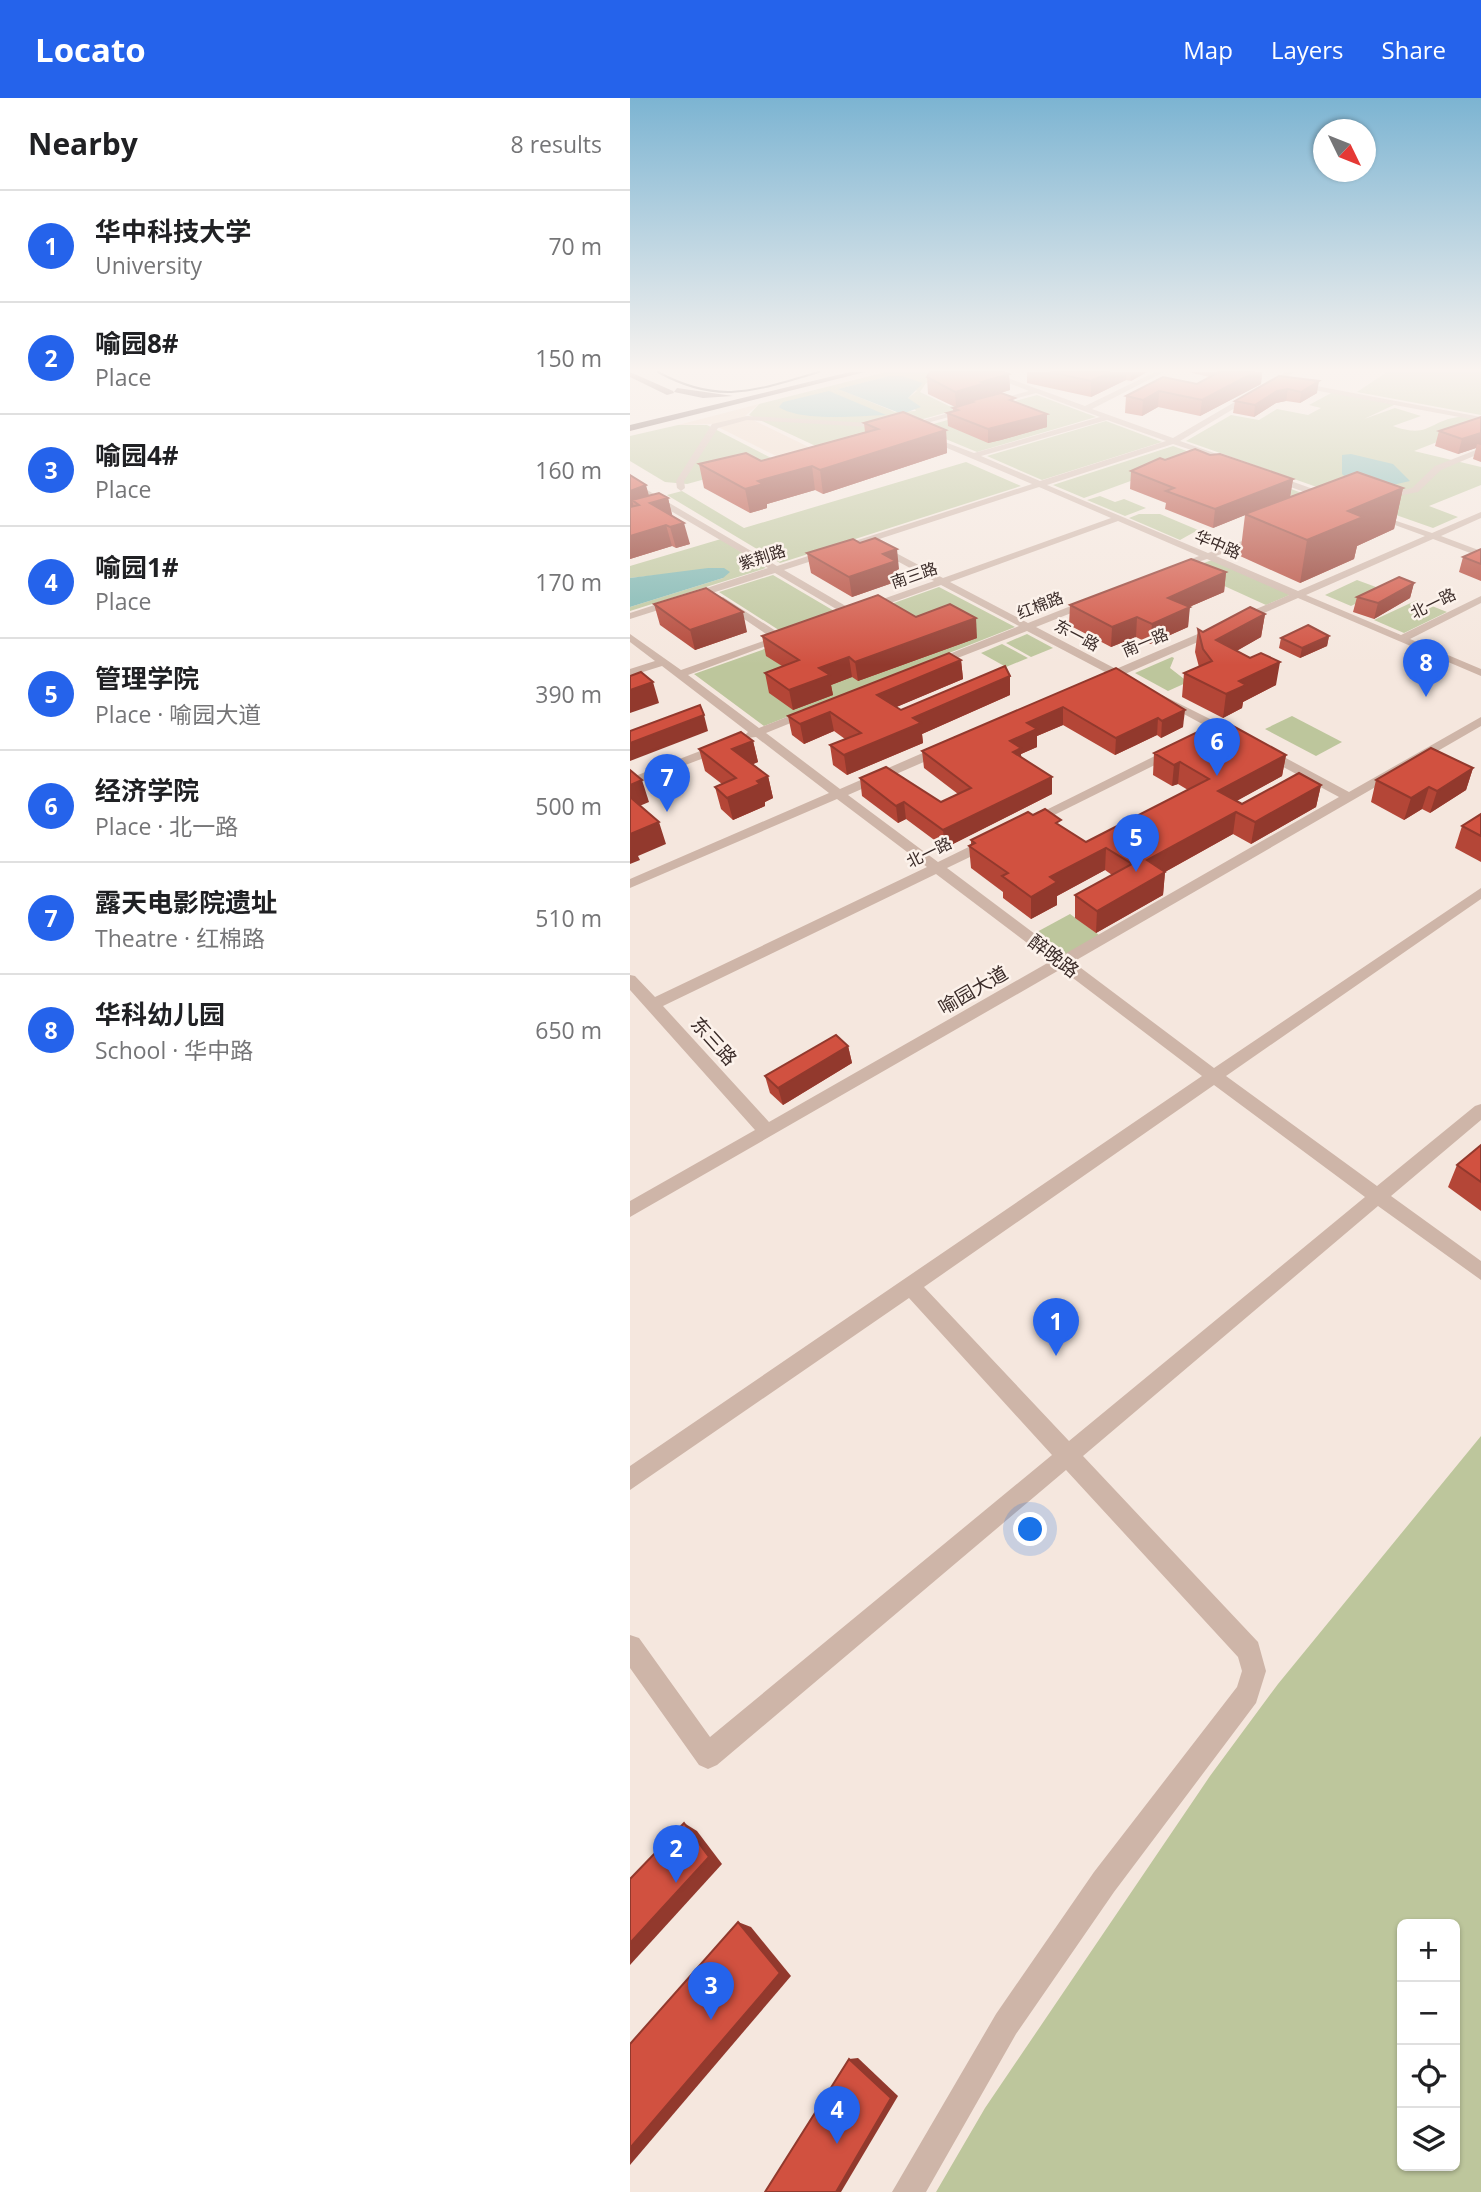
<!DOCTYPE html>
<meta charset="utf-8">
<style>
:root{--surface:#fff;--page:#f2f2f2;--text:#202124;--muted:#757577;--line:#e0e0e0;--accent:#2563eb}
body{margin:0;font-family:"Open Sans","Noto Sans SC",sans-serif;background:var(--page);color:var(--text)}
.controls{position:absolute;right:21px;bottom:21px;display:grid;overflow:hidden;border-radius:10px;box-shadow:0 2px 5px #0004}
.controls button{width:63px;height:63px;display:grid;place-items:center;padding:0;border:0;border-bottom:2px solid var(--line);background:var(--surface);color:var(--text);font:35px sans-serif}
.compass{position:absolute;left:683px;top:21px;width:63px;height:63px;border-radius:50%;background:var(--surface);box-shadow:0 2px 5px #0004;rotate:133deg}
.you{position:absolute;left:401px;top:1432px;width:24px;height:24px;margin:-18px;border:5px solid #fff;border-radius:50%;background:#1a73e8;box-shadow:0 0 0 10px #1a73e833}
.badge{display:grid;place-items:center;width:46px;height:46px;border-radius:50%;background:var(--accent);color:#fff;font-size:23px;font-weight:700}
.pin{position:absolute;translate:-50% -58px;filter:drop-shadow(0 2px 4px #0008)}
.pin::after{content:'';position:absolute;top:37px;width:24px;height:21px;background:inherit;clip-path:polygon(0 0,100% 0,50% 100%)}
.list{margin:0;padding:0;list-style:none}
h2{display:flex;justify-content:space-between;align-items:center;height:91px;margin:0;padding:0 28px;font-size:30px}
h2 small{font-size:23px;font-weight:400;color:var(--muted)}
.list li{display:grid;grid-template-columns:46px 1fr auto;gap:21px;align-items:center;box-sizing:border-box;height:112px;padding:0 28px;border-top:2px solid var(--line)}
.list b{display:block;font-size:26px;white-space:nowrap}
.list p{margin:0;font-size:23px;white-space:nowrap;color:var(--muted)}
.list em{font-size:23px;font-style:normal;color:var(--muted)}
.icon{flex:none;width:38px;height:38px;fill:none;stroke:currentColor;stroke-width:2;stroke-linecap:round;stroke-linejoin:round}
.map{position:relative;flex:none;width:851px;height:2094px;overflow:hidden}
header{display:flex;align-items:center;gap:42px;box-sizing:border-box;height:98px;padding:0 35px;background:var(--accent);color:#fff}
header strong{font-size:33px}
nav{display:flex;gap:38px;margin-inline-start:auto;font-size:24px}
main{display:flex}
aside{flex:1;background:var(--surface)}
.map>svg:first-child{display:block}
</style>
<header>
<strong>Locato</strong>
<nav><a>Map</a><a>Layers</a><a>Share</a></nav>
</header>
<main>
<aside>
<h2>Nearby<small>8 results</small></h2>
<ul class="list">
<li><span class="badge">1</span><div><b>华中科技大学</b><p>University</p></div><em>70 m</em></li>
<li><span class="badge">2</span><div><b>喻园8#</b><p>Place</p></div><em>150 m</em></li>
<li><span class="badge">3</span><div><b>喻园4#</b><p>Place</p></div><em>160 m</em></li>
<li><span class="badge">4</span><div><b>喻园1#</b><p>Place</p></div><em>170 m</em></li>
<li><span class="badge">5</span><div><b>管理学院</b><p>Place · 喻园大道</p></div><em>390 m</em></li>
<li><span class="badge">6</span><div><b>经济学院</b><p>Place · 北一路</p></div><em>500 m</em></li>
<li><span class="badge">7</span><div><b>露天电影院遗址</b><p>Theatre · 红棉路</p></div><em>510 m</em></li>
<li><span class="badge">8</span><div><b>华科幼儿园</b><p>School · 华中路</p></div><em>650 m</em></li>
</ul>
</aside>
<div class="map">
<svg width="851" height="2094" viewBox="0 0 851 2094">
<rect width="100%" height="100%" fill="#f5e7de"/>
<g fill="#bdc69c" fill-rule="evenodd">
<path d="M256,274H336L296,285L290,294L319,308L336,309L190,350L119,317L129,306ZM259,278H272L287,293L278,300L286,313L265,314L209,291Z"/>
<path d="M757,274H851V317L727,294Z"/>
<path d="M703,294L766,306L734,321L765,310L791,318L763,328C799,341 799,323 828,319C835,318 844,322 851,323V327L784,353L851,369V387L799,408L828,419L803,430L556,343L601,317L629,322L647,311L678,317L691,310L679,307Z"/>
<path d="M407,297L466,319L347,354L289,330Z"/>
<path d="M476,323L532,344L412,382L357,358Z"/>
<path d="M48,327H77L145,362L57,386L35,384L0,363V338Z"/>
<path d="M543,348L672,395L662,399L561,361L454,400L423,387Z"/>
<path d="M336,364L391,388L150,465L37,397L52,393L114,430Z"/>
<path d="M470,398L485,404L494,401L516,410L495,418L457,402Z"/>
<path d="M509,416H530L568,432L550,442L499,420Z"/>
<path d="M91,441L136,470L0,513V509L93,480L94,470L0,480V468Z"/>
<path d="M582,462L662,496L636,507L557,471Z"/>
<path d="M143,477L211,517L155,536L89,494Z"/>
<path d="M727,482L754,492L721,508L695,497Z"/>
<path d="M309,489L385,529L134,628L64,576ZM252,531L154,605L140,595L172,582L137,557Z"/>
<path d="M787,502L817,514L774,535L744,522Z"/>
<path d="M397,536L423,550L401,559L376,545Z"/>
<path d="M372,546L398,560L376,569L351,555Z"/>
<path d="M542,559L544,560L540,570L558,584L538,593L505,575Z"/>
<path d="M662,618L712,644L686,658L635,631Z"/>
<path d="M440,816L469,837L434,858L405,835Z"/>
<path d="M851,1338V2094H306L355,2010L580,1678L648,1586ZM825,1826V2068H772V1826Z"/>
</g>
<path fill="#eed6c3" d="M129,306L115,318L185,352L152,361L82,326L48,327Z"/>
<g fill="#7ab5b0">
<path d="M259,278H272L293,285L278,300L291,309L272,316L208,291Z"/>
<path d="M199,293L256,317C229,318 171,324 149,309L153,304Z"/>
<path d="M721,356L763,366L780,383L732,394L712,376V357Z"/>
<path d="M78,470H94L100,474L93,480L0,509V480Z"/>
</g>
<g fill="none" stroke-linecap="round" stroke-linejoin="round">
<g fill="#ceb5a8" fill-rule="evenodd">
<path d="M351,274H361L455,308L525,274H534L462,311L543,340L656,274H665L550,343L604,362V366L543,346L417,387L578,455L635,435V439L586,458L668,493L795,438L743,419V415L802,435L851,414V420L811,438L851,453V459L803,441L676,497L771,537L851,498V505L780,541L851,571V578L668,500L495,576L496,581L485,580L465,585V581L477,575L397,533L307,568H299V564L389,528L311,487L241,512H233V508L304,483L245,451V447H251L313,480L481,420L409,389L154,472L226,514V518H218L145,475L0,521V515L138,470L0,389V382L147,468L402,386L291,339V335L344,355L470,319L406,295L275,331L117,322L88,330L54,383L55,390L51,393L47,390L46,383L82,326L117,318L275,327L399,293ZM477,322L536,343L410,383L351,358ZM488,423L569,458L541,469V473L577,461L659,497L486,571L406,529L464,506V502H456L398,525L320,484Z"/>
<path d="M665,284L851,319V323L662,288Z"/>
<path d="M851,350V355L811,372L788,394L752,401L748,398L782,390L805,368Z"/>
<path d="M641,376L703,398L704,400L697,402L638,381Z"/>
<path d="M93,499L152,537L160,539L58,577L129,630L175,612H183V616L136,635L210,691L311,647H319V653L218,697L308,764L355,741H365V747L317,770L433,857L709,699L631,657V651H639L719,694L851,619V628L443,864L584,970L851,790V801L596,978L747,1088L845,1008L851,1006V1022L761,1098L851,1163V1182L748,1108L453,1358L628,1544L636,1573L626,1605L484,1794L386,1936L296,2094H262L366,1916L464,1774L607,1589L612,1573L608,1559L436,1372L87,1667L78,1671L69,1667L0,1570V1537L9,1540L80,1639L422,1357L279,1200L0,1392V1368L572,978L431,871L0,1119V1103L125,1032L0,892V877L5,878L25,899L297,769L207,701L0,790V781L199,695L126,639L117,640L115,637L118,634L32,568L0,578V571L25,563L0,544V536L51,572L142,540L89,504L88,502ZM306,776L421,863L139,1024L33,908ZM584,987L735,1099L439,1343L294,1189Z"/>
<path d="M532,597L608,635L610,638L600,641L528,602L526,600Z"/>
<path d="M91,645L97,649L95,652L0,688V680Z"/>
<path d="M545,648L551,652L549,655L402,728L397,729L390,725Z"/>
</g>
<path fill="#7e6059" fill-rule="evenodd" d="M0,274L43,293L44,295L37,297L0,279Z"/>
<g fill="#6d524c" fill-rule="evenodd">
<path d="M220,274H235L0,333V327Z"/>
<path d="M47,290L103,298L73,300L44,294Z"/>
</g>
<path stroke="#3b2c29" stroke-width="2" d="M28,274C90,308 126,292 189,274"/>
</g>
<g fill="#b44637">
<path d="M397,274H517L501,283L496,282L461,299L397,285Z"/>
<path d="M562,274H632L631,286L570,318L528,309L512,318L495,315L496,298L567,286L580,279L562,275Z"/>
<path d="M379,276L380,292L371,295L385,304L417,329L371,342L358,345L318,328L317,315L323,313V310L325,309L298,296L297,279Z"/>
<path d="M649,278L687,295L670,305L656,303L646,305L624,319L603,315L605,303Z"/>
<path d="M851,319V364L843,361L846,350L828,356L805,348L809,333Z"/>
<path d="M234,325L316,332L317,355L193,396L185,392L137,406V410L120,415L74,390L69,366L131,363L235,334Z"/>
<path d="M580,357L663,381L660,399L773,390L764,431L727,448L724,461L670,485L610,458L615,417L583,430L535,411L536,405L500,391L501,373L535,362Z"/>
<path d="M0,377L19,398L38,400L42,418L60,446L46,450L42,448L0,461Z"/>
<path d="M851,451V483L829,474L833,459Z"/>
<path d="M177,455L269,471L267,472L268,483L222,499L181,475Z"/>
<path d="M596,474L594,494L559,509L558,529L520,546L506,539L481,549L439,527L440,507Z"/>
<path d="M784,485L780,500L744,521L723,514L727,499Z"/>
<path d="M24,506L117,534L65,552L30,527Z"/>
<path d="M635,516L631,539L606,553L646,587L613,604L612,610L593,620L552,599L554,575L569,569L565,554L568,531L573,534Z"/>
<path d="M286,519L347,540L228,583L222,579L201,587L203,597L163,612L139,595L135,575L152,568L136,558L132,538Z"/>
<path d="M699,538L697,548L670,560L649,550L651,540Z"/>
<path d="M331,562L333,581L266,609L271,612L380,597L292,636L293,645L217,677L203,667L200,647L215,641L204,633L174,646L162,637L158,618Z"/>
<path d="M486,570L553,629L531,640L527,637L485,657L433,627L407,638V649L391,656V659L422,696L315,750L276,721L268,725L232,698L230,680L311,704L328,696L294,670L292,653Z"/>
<path d="M123,643L128,664L123,666L138,678L143,700L135,704V708L103,722L91,711L85,689L92,686L75,673L69,651Z"/>
<path d="M524,655L656,657L652,678L606,703L612,706L691,687L686,709L621,746L603,736L535,774L533,797L466,835L445,820V797L482,777L475,772L427,798V807L401,821L373,800V794L341,770L339,748L341,747V742L403,717L431,728L456,744L558,692L548,686L542,688L523,677Z"/>
<path d="M843,670L836,692L800,715L792,711L774,722L741,704L746,682Z"/>
<path d="M851,716V764L825,750L832,728Z"/>
<path d="M218,948L222,965L153,1007L140,995L135,978Z"/>
<path d="M851,1047V1113L818,1089L827,1067Z"/>
</g>
<g fill="#92392d">
<path d="M480,274H496V282L461,299V283Z"/>
<path d="M501,274H517L501,283Z"/>
<path d="M625,274H632L631,286L570,318L572,302Z"/>
<path d="M379,276L380,292L340,303V307L326,310L325,294L352,284Z"/>
<path d="M689,283L687,295L670,305L671,294Z"/>
<path d="M658,291L656,303L646,305L624,319L625,307L647,293Z"/>
<path d="M529,293L528,309L512,318L513,302Z"/>
<path d="M417,316V329L371,342L358,345V331Z"/>
<path d="M316,332L317,355L193,396L190,372Z"/>
<path d="M851,335V347L847,346L846,350L828,356L832,341Z"/>
<path d="M182,368L185,392L137,406V410L120,415L115,391L128,383Z"/>
<path d="M663,381L660,399L583,430L585,411Z"/>
<path d="M16,387L21,405L38,400L43,420L9,407L2,402L5,413L0,415V393Z"/>
<path d="M773,390L764,431L727,448L724,461L670,485L677,442L718,413Z"/>
<path d="M54,425L60,446L46,450L40,429Z"/>
<path d="M36,427L42,448L0,461V438Z"/>
<path d="M267,451L269,471L267,472L268,483L222,499L219,479L253,456Z"/>
<path d="M596,474L594,494L536,519L538,500Z"/>
<path d="M784,485L780,500L744,521L748,505Z"/>
<path d="M560,509L558,529L520,546L522,526Z"/>
<path d="M113,514L117,534L65,552L60,532Z"/>
<path d="M635,516L631,539L584,566L586,542Z"/>
<path d="M507,519L506,539L481,549L482,529Z"/>
<path d="M346,520L347,540L228,583L225,564Z"/>
<path d="M699,538L697,548L670,560L672,550Z"/>
<path d="M219,559L222,579L201,587L203,597L163,612L159,592L189,570Z"/>
<path d="M331,562L333,581L250,616L247,597Z"/>
<path d="M650,564L646,587L613,604L612,610L593,620L596,596L609,583Z"/>
<path d="M380,578V597L292,636L293,645L217,677L214,657L283,620Z"/>
<path d="M23,584L29,605L0,615V592Z"/>
<path d="M433,609V627L407,638V649L391,656L392,668L384,671L380,643L397,625Z"/>
<path d="M555,612L553,629L531,640L532,623Z"/>
<path d="M200,614L204,633L174,646L170,626Z"/>
<path d="M74,617L78,633L0,663V645Z"/>
<path d="M528,620L527,637L485,657L486,640Z"/>
<path d="M123,643L128,664L107,673L102,651Z"/>
<path d="M656,657L652,678L585,715L588,693Z"/>
<path d="M550,664L548,686L542,688L544,667Z"/>
<path d="M843,670L836,692L800,715L807,693Z"/>
<path d="M138,678L143,700L135,704V708L103,722L97,700L127,683Z"/>
<path d="M422,679V696L315,750L313,732Z"/>
<path d="M12,682L19,704L0,712V687Z"/>
<path d="M691,687L686,709L621,746L625,724Z"/>
<path d="M799,689L792,711L774,722L781,700Z"/>
<path d="M274,704L276,721L268,725L266,708Z"/>
<path d="M606,714L603,736L515,785L517,762Z"/>
<path d="M29,724L36,746L8,758L10,762L0,766V736Z"/>
<path d="M476,750L475,772L427,798V807L401,821V799L420,779Z"/>
<path d="M535,774L533,797L466,835L467,813Z"/>
<path d="M218,948L222,965L153,1007L148,990Z"/>
<path d="M54,1725L67,1733L92,1766L0,1867V1845Z"/>
<path d="M108,1824L121,1829L161,1878L0,2067V2050Z"/>
<path d="M228,1960L268,1998L211,2094H206L219,1961Z"/>
</g>
<g fill="#d15140" stroke="#92392d" stroke-width="2">
<path d="M300,274H374L379,276L352,284L356,285L325,294L297,279Z"/>
<path d="M420,274H480L461,283Z"/>
<path d="M589,274H625L572,302L529,293L513,302L496,298L533,279L567,286Z"/>
<path d="M649,278L689,283L671,294L658,291L647,293L625,307L605,303Z"/>
<path d="M371,295L385,300L380,302L417,316L358,331L317,315L328,312L323,310L343,304L340,303Z"/>
<path d="M273,314L316,332L190,372L182,368L128,383L133,386L115,391L69,366L116,355L131,363L248,331L234,325Z"/>
<path d="M851,319V335L832,341L809,333Z"/>
<path d="M565,351L580,357L590,356L663,381L585,411L536,393L544,390L501,373L530,360L535,362Z"/>
<path d="M727,374L773,390L718,413L733,419L677,442L615,416Z"/>
<path d="M0,377L16,387L0,393Z"/>
<path d="M29,395L38,400L20,405L54,425L40,429L36,427L0,438V409L9,407L2,402Z"/>
<path d="M245,440L267,451L253,456L266,463L219,479L177,455L223,441L230,445Z"/>
<path d="M851,451V466L833,459Z"/>
<path d="M561,461L596,474L538,500L560,509L522,526L507,519L482,529L440,507Z"/>
<path d="M769,479L784,485L748,505L727,499Z"/>
<path d="M76,490L113,514L60,532L24,506Z"/>
<path d="M248,497L286,519L320,506L346,520L225,564L219,559L189,570L200,577L159,592L135,575L169,562L132,538Z"/>
<path d="M620,509L635,516L586,542L620,560L631,555L650,564L609,583L616,587L596,596L554,575L582,563L573,551L568,531L573,534Z"/>
<path d="M678,527L699,538L672,550L651,540Z"/>
<path d="M319,555L331,562L247,597L271,612L375,568L380,578L283,620L291,625L214,657L200,647L231,635L200,614L170,626L158,618Z"/>
<path d="M486,570L555,612L532,623L528,620L486,640L433,609L397,625L407,631L380,643L391,650L383,654L422,679L313,732L274,704L266,708L230,680L256,669L311,704L341,690L292,653Z"/>
<path d="M11,574L23,584L0,592V578Z"/>
<path d="M70,607L74,617L0,645V633Z"/>
<path d="M592,622L656,657L588,693L612,706L669,675L691,687L625,724L606,714L517,762L535,774L467,813L445,797L502,766L476,750L420,779L427,784L401,799L372,778L378,775L339,748L345,745L341,742L398,714L403,717L415,711L431,722L426,725L456,744L579,681L550,664L544,667L524,655Z"/>
<path d="M111,634L123,643L102,651L138,678L127,683L130,686L97,700L85,689L106,680L69,651Z"/>
<path d="M801,650L843,670L807,693L799,689L781,700L746,682Z"/>
<path d="M0,672L12,682L0,687Z"/>
<path d="M0,699L29,724L0,736Z"/>
<path d="M851,716V738L832,728Z"/>
<path d="M206,937L218,948L148,990L135,978Z"/>
<path d="M851,1047V1084L827,1067Z"/>
<path d="M54,1725L79,1759L0,1845V1781Z"/>
<path d="M108,1824L150,1875L0,2050V1946Z"/>
<path d="M219,1961L261,2000L206,2094H135Z"/>
</g>
<linearGradient id="sky" x2="0" y2="1"><stop stop-color="#7cb4d2"/><stop offset="0.48" stop-color="#faf4f0"/><stop offset="1" stop-color="#faf4f0" stop-opacity="0"/></linearGradient>
<rect width="851" height="567" fill="url(#sky)"/>
<g text-anchor="middle" dominant-baseline="central" stroke-width="5" stroke-linejoin="round" paint-order="stroke">
<g font-size="16" fill="#3b2c29" stroke="#fcf2eb">
<text transform="translate(588 446) rotate(23)">华中路</text>
<text transform="translate(132 459) rotate(-18)">紫荆路</text>
<text transform="translate(284 477) rotate(-19)">南三路</text>
<text transform="translate(803 505) rotate(-26)">北一路</text>
<text transform="translate(410 507) rotate(-21)">红棉路</text>
<text transform="translate(447 537) rotate(28)">东一路</text>
<text transform="translate(515 544) rotate(-23)">南一路</text>
<text transform="translate(299 754) rotate(-26)">北一路</text>
</g>
<g font-size="19" fill="#3b2c29" stroke="#fcf2eb">
<text transform="translate(424 858) rotate(37)">醉晚路</text>
<text transform="translate(343 892) rotate(-30)">喻园大道</text>
<text transform="translate(84 943) rotate(48)">东三路</text>
</g>
</g>
</svg>
<div class="controls">
<button>+</button>
<button>−</button>
<button><svg class="icon" aria-label="locate" viewBox="0 0 24 24"><circle cx="12" cy="12" r="6"/><path d="M12 2v4M12 18v4M2 12h4M18 12h4"/></svg></button>
<button><svg class="icon" aria-label="layers" viewBox="0 0 24 24"><path d="M12 4l9 5-9 5-9-5zM3 14l9 5 9-5"/></svg></button>
</div>
<svg class="compass" viewBox="-18 -18 36 36"><path d="M0-13l5 13h-10z" fill="#e53935"/><path d="M0 13l5-13h-10z" fill="#757577"/></svg>
<div class="you"></div>
<div class="pin badge" style="left:426px;top:1258px">1</div>
<div class="pin badge" style="left:46px;top:1785px">2</div>
<div class="pin badge" style="left:81px;top:1922px">3</div>
<div class="pin badge" style="left:207px;top:2046px">4</div>
<div class="pin badge" style="left:506px;top:774px">5</div>
<div class="pin badge" style="left:587px;top:678px">6</div>
<div class="pin badge" style="left:37px;top:714px">7</div>
<div class="pin badge" style="left:796px;top:599px">8</div>
</div>
</main>
